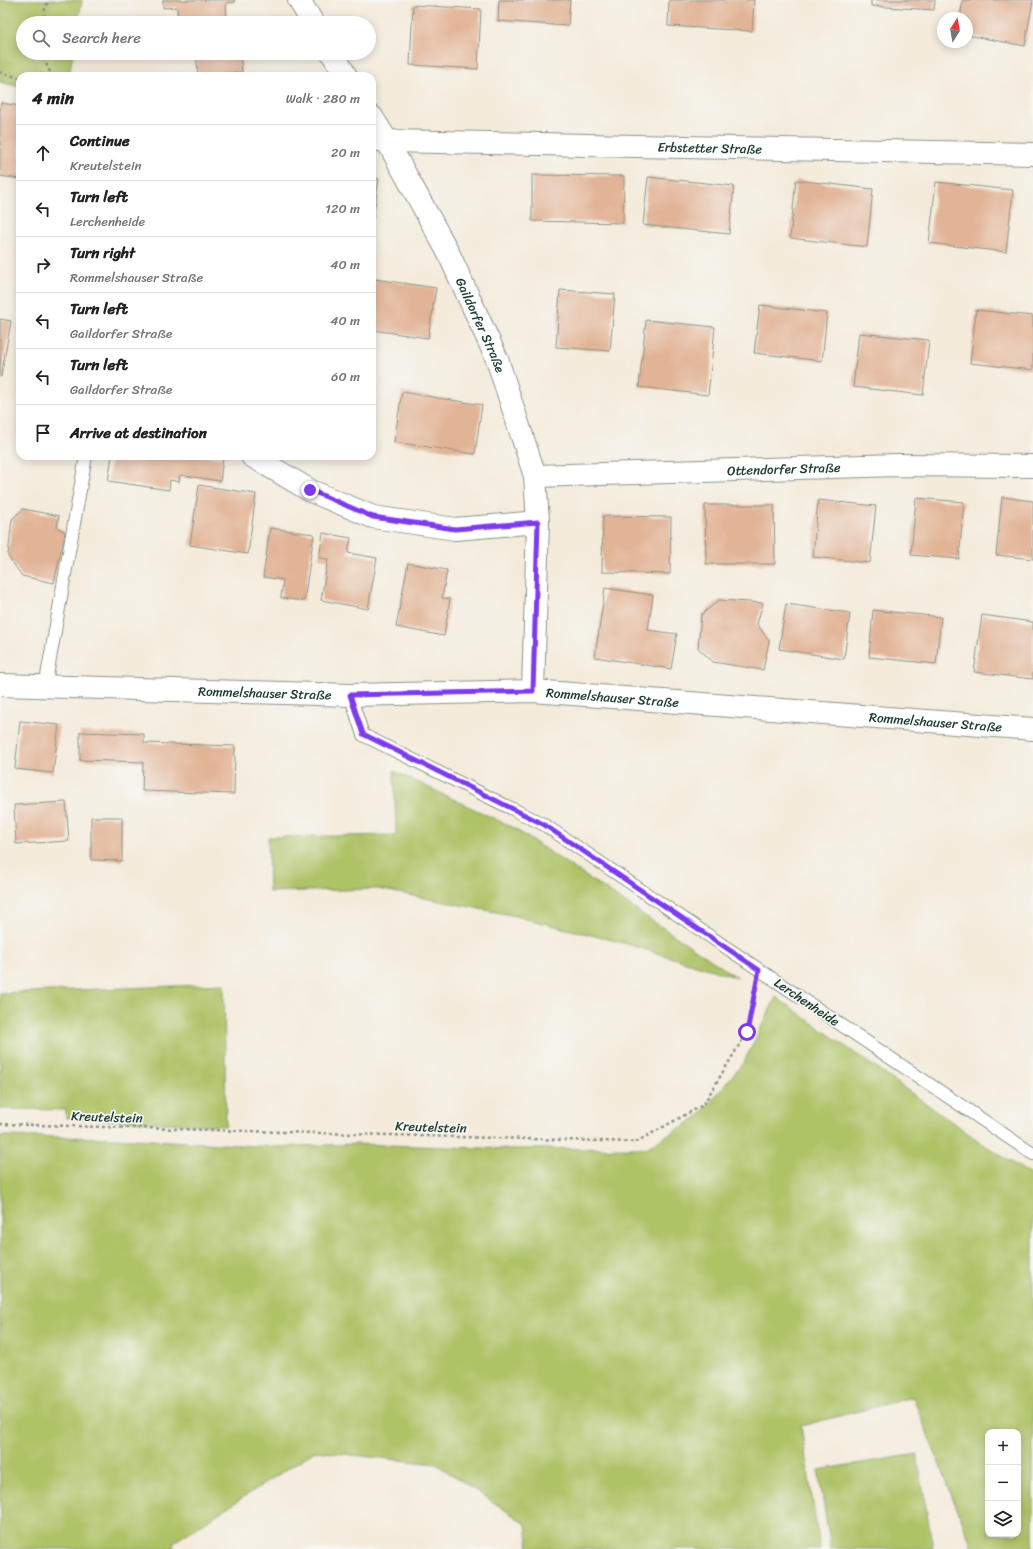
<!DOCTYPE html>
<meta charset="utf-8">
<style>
:root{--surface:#fff;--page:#f2f2f2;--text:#202124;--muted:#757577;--line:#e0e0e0}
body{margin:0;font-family:Sriracha,sans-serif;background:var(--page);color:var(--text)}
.controls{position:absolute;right:12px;bottom:12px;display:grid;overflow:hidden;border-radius:8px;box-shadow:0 2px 10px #0003}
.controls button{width:36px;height:36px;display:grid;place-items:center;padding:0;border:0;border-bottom:1px solid var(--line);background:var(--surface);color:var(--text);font:20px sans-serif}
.compass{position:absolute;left:937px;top:12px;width:36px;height:36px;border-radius:50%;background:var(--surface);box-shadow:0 2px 10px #0003;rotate:11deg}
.stop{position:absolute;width:12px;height:12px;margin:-9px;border:3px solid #7c3aed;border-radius:50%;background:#fff}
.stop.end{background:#7c3aed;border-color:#fff;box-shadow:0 1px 4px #0008}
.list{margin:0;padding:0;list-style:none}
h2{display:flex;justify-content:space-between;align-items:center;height:52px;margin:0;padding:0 16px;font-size:17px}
h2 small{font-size:13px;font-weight:400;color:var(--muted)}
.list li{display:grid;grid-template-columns:26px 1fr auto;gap:12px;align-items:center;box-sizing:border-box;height:56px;padding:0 16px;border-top:1px solid var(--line)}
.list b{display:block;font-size:15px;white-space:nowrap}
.list p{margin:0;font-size:13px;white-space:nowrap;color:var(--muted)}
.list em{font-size:13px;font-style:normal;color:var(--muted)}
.icon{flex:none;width:22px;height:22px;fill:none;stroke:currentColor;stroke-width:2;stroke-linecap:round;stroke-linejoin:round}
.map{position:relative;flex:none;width:1033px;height:1549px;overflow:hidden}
.search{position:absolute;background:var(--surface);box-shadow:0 2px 10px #0003;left:16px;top:16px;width:360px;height:44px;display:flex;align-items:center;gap:10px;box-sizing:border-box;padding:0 14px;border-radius:22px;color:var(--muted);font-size:15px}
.panel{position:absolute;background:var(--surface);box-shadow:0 2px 10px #0003;left:16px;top:72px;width:360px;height:388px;border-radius:12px}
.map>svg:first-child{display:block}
</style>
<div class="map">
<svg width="1033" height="1549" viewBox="0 0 1033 1549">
<rect width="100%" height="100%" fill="#f6f6f2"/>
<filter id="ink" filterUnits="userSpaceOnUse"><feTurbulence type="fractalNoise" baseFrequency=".025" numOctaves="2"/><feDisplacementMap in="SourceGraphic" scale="8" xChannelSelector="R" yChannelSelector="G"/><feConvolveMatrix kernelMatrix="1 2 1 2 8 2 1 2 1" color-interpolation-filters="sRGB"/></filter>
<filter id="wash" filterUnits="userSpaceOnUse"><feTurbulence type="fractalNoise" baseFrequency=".012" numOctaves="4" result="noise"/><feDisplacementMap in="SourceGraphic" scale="16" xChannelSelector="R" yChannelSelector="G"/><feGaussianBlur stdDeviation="0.9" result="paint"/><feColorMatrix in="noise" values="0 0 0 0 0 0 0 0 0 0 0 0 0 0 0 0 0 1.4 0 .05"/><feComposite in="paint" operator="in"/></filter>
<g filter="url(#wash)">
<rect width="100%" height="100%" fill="#f4ebdb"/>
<g fill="#aec266" stroke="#66804d" fill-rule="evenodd">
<path d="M0,0H82L78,23H23V53H73L69,76H20V87L0,82Z"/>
<path d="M394,771L512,827L738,978L627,944L511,915L378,889L269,892L268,837L396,835Z"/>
<path d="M224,984L226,1126L66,1118V1110L0,1109V993Z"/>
<path d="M776,997L983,1144L1033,1176V1549H973L913,1397L801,1426L820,1549H529L526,1524L436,1464L315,1451L174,1542L173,1549H0V1136L115,1138L275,1147L353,1144L512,1149L646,1148L698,1117L744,1062ZM988,1432H1018V1534H988Z"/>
<path d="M917,1454L933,1549H831L818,1470Z"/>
</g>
<g id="blocks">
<g fill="#e2b496">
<path d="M163,0H235V2L226,3L227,23H178L177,7L163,8Z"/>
<path d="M499,0H570L568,26L498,21Z"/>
<path d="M669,0H754L752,31L668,26Z"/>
<path d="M871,0H935L934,10L871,6Z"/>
<path d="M963,0H1033L1025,46L967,35V18H960Z"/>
<path d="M413,5L481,9L478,69L410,65Z"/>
<path d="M196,53H240L242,72L198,75Z"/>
<path d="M1,103L20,106V179L0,176V112Z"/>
<path d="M532,175L624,176L623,223L532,221Z"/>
<path d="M648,177L734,186L729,234L643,225Z"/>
<path d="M372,178L379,179L373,219L372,218Z"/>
<path d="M796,180L873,189L867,247L790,238Z"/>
<path d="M936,182L1013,190L1006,252L929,243Z"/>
<path d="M375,279L436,288L428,338L372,330V296Z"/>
<path d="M560,290L615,294L610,351L556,347Z"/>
<path d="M760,305L827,313L822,361L754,353Z"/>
<path d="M976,310L1033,316V370L970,363Z"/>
<path d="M0,319L11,321L1,377H0Z"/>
<path d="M646,320L715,327L708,395L639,387Z"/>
<path d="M859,333L929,340L923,395L853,387Z"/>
<path d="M402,392L482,405L475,454L394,442Z"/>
<path d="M112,456H208L223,458L220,481L180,475L179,482L170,480L169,490L108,481Z"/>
<path d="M199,485L256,494L248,554L190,545Z"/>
<path d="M1002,497L1033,501V559L996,555Z"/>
<path d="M916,498L964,502L959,559L911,555Z"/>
<path d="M818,500L876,506L870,563L813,557Z"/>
<path d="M705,505H774L775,564H706Z"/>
<path d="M23,509L59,516L57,527L65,532L54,583L22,576L8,556L12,519Z"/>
<path d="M603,516L671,517L670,574L602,572Z"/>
<path d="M270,528L314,534L304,601L281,598L283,580L263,577Z"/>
<path d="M323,533L351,538L348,553L377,558L368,609L321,600L328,559L319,558Z"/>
<path d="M408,563L447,570L442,598L450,599L444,636L396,627Z"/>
<path d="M605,588L653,595L648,630L677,634L671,669L595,657Z"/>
<path d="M719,600L763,603L757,624L769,641L763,670L713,662L698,648L701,615Z"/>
<path d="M786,604L850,613L844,659L779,649Z"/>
<path d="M873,610L941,617L936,664L869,657Z"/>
<path d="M982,615L1033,622V679L974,672Z"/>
<path d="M20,721L59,725L53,773L15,769Z"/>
<path d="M80,732L144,734V743L235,746L234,794L142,791L143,762L80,760Z"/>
<path d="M66,802L69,841L16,844L14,805Z"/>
<path d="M91,817H122V861L91,860Z"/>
</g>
</g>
</g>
<g filter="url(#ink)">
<use href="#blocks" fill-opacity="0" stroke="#8a9488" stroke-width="1"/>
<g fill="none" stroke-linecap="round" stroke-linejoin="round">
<defs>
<g id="service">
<path d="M45,687L86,456"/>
<path d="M350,695L363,735L543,824L1033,1154"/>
</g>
<g id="minor">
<path d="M299,0L313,23"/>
<path d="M332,53L346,76"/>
<path id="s1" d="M372,117L387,141L447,250L497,359L535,476L538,522L533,691"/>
<path id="s2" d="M372,139L387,141L1033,154"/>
<path d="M252,456L311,491L373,517L455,529L538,522"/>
<path id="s3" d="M535,476L898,465L1033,466"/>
<path id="s4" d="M0,685L350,695L533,691L1033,729"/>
</g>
</defs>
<use href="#service" stroke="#8a9488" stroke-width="14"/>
<use href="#minor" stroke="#8a9488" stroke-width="24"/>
<g stroke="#8a9488" stroke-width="2.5" stroke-dasharray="3 3" stroke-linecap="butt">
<path d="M43,23L45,8L49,0"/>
<path d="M41,53L52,76"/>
<path d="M0,72L20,78"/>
<path d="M0,1124L636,1142L703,1105L747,1032L755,992"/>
</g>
<use href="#service" stroke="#fff" stroke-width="12"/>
<use href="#minor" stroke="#fff" stroke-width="22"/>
</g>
</g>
<g fill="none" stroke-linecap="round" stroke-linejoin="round" filter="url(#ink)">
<path stroke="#7c3aed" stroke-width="5" d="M310,490L373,517L455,529L538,522L533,691L350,695L363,734L543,824L759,970L747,1032"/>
</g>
<g text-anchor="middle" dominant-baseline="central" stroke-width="3.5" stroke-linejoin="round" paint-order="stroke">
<g font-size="13" fill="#1f3d34" stroke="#f6f6f2">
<text stroke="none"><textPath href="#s2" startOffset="338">Erbstetter Straße</textPath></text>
<text stroke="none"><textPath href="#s1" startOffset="235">Gaildorfer Straße</textPath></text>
<text stroke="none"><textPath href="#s3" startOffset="249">Ottendorfer Straße</textPath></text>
<text stroke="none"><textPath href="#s4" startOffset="265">Rommelshauser Straße</textPath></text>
<text stroke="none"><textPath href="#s4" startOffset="613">Rommelshauser Straße</textPath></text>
<text stroke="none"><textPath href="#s4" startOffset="937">Rommelshauser Straße</textPath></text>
<text transform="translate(807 1002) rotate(34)">Lerchenheide</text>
<text transform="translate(107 1117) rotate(2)">Kreutelstein</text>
<text transform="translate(431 1127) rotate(2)">Kreutelstein</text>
</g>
</g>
</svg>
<div class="controls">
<button>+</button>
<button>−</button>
<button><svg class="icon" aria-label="layers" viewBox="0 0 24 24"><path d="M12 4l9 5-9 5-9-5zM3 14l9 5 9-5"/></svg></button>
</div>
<svg class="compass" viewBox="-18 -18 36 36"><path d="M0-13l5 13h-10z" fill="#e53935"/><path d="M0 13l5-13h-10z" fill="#757577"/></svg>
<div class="stop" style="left:747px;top:1032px"></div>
<div class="stop end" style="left:310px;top:490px"></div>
<div class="search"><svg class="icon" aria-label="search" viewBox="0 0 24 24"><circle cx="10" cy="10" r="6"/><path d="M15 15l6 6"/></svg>Search here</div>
<section class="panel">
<h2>4 min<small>Walk · 280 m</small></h2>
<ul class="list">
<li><svg class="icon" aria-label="ahead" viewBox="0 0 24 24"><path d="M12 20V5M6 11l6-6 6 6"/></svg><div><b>Continue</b><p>Kreutelstein</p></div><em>20 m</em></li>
<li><svg class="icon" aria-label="left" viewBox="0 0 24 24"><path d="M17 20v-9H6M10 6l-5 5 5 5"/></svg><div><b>Turn left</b><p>Lerchenheide</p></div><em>120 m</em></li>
<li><svg class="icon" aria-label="right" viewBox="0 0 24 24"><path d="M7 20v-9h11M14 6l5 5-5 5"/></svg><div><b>Turn right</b><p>Rommelshauser Straße</p></div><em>40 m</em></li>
<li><svg class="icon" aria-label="left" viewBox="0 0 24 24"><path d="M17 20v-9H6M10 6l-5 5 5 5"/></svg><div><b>Turn left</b><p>Gaildorfer Straße</p></div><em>40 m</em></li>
<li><svg class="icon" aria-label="left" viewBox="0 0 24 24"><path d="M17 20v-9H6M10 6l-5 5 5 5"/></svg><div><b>Turn left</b><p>Gaildorfer Straße</p></div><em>60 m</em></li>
<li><svg class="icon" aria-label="arrive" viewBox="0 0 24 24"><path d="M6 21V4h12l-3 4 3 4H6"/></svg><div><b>Arrive at destination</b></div></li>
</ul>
</section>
</div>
